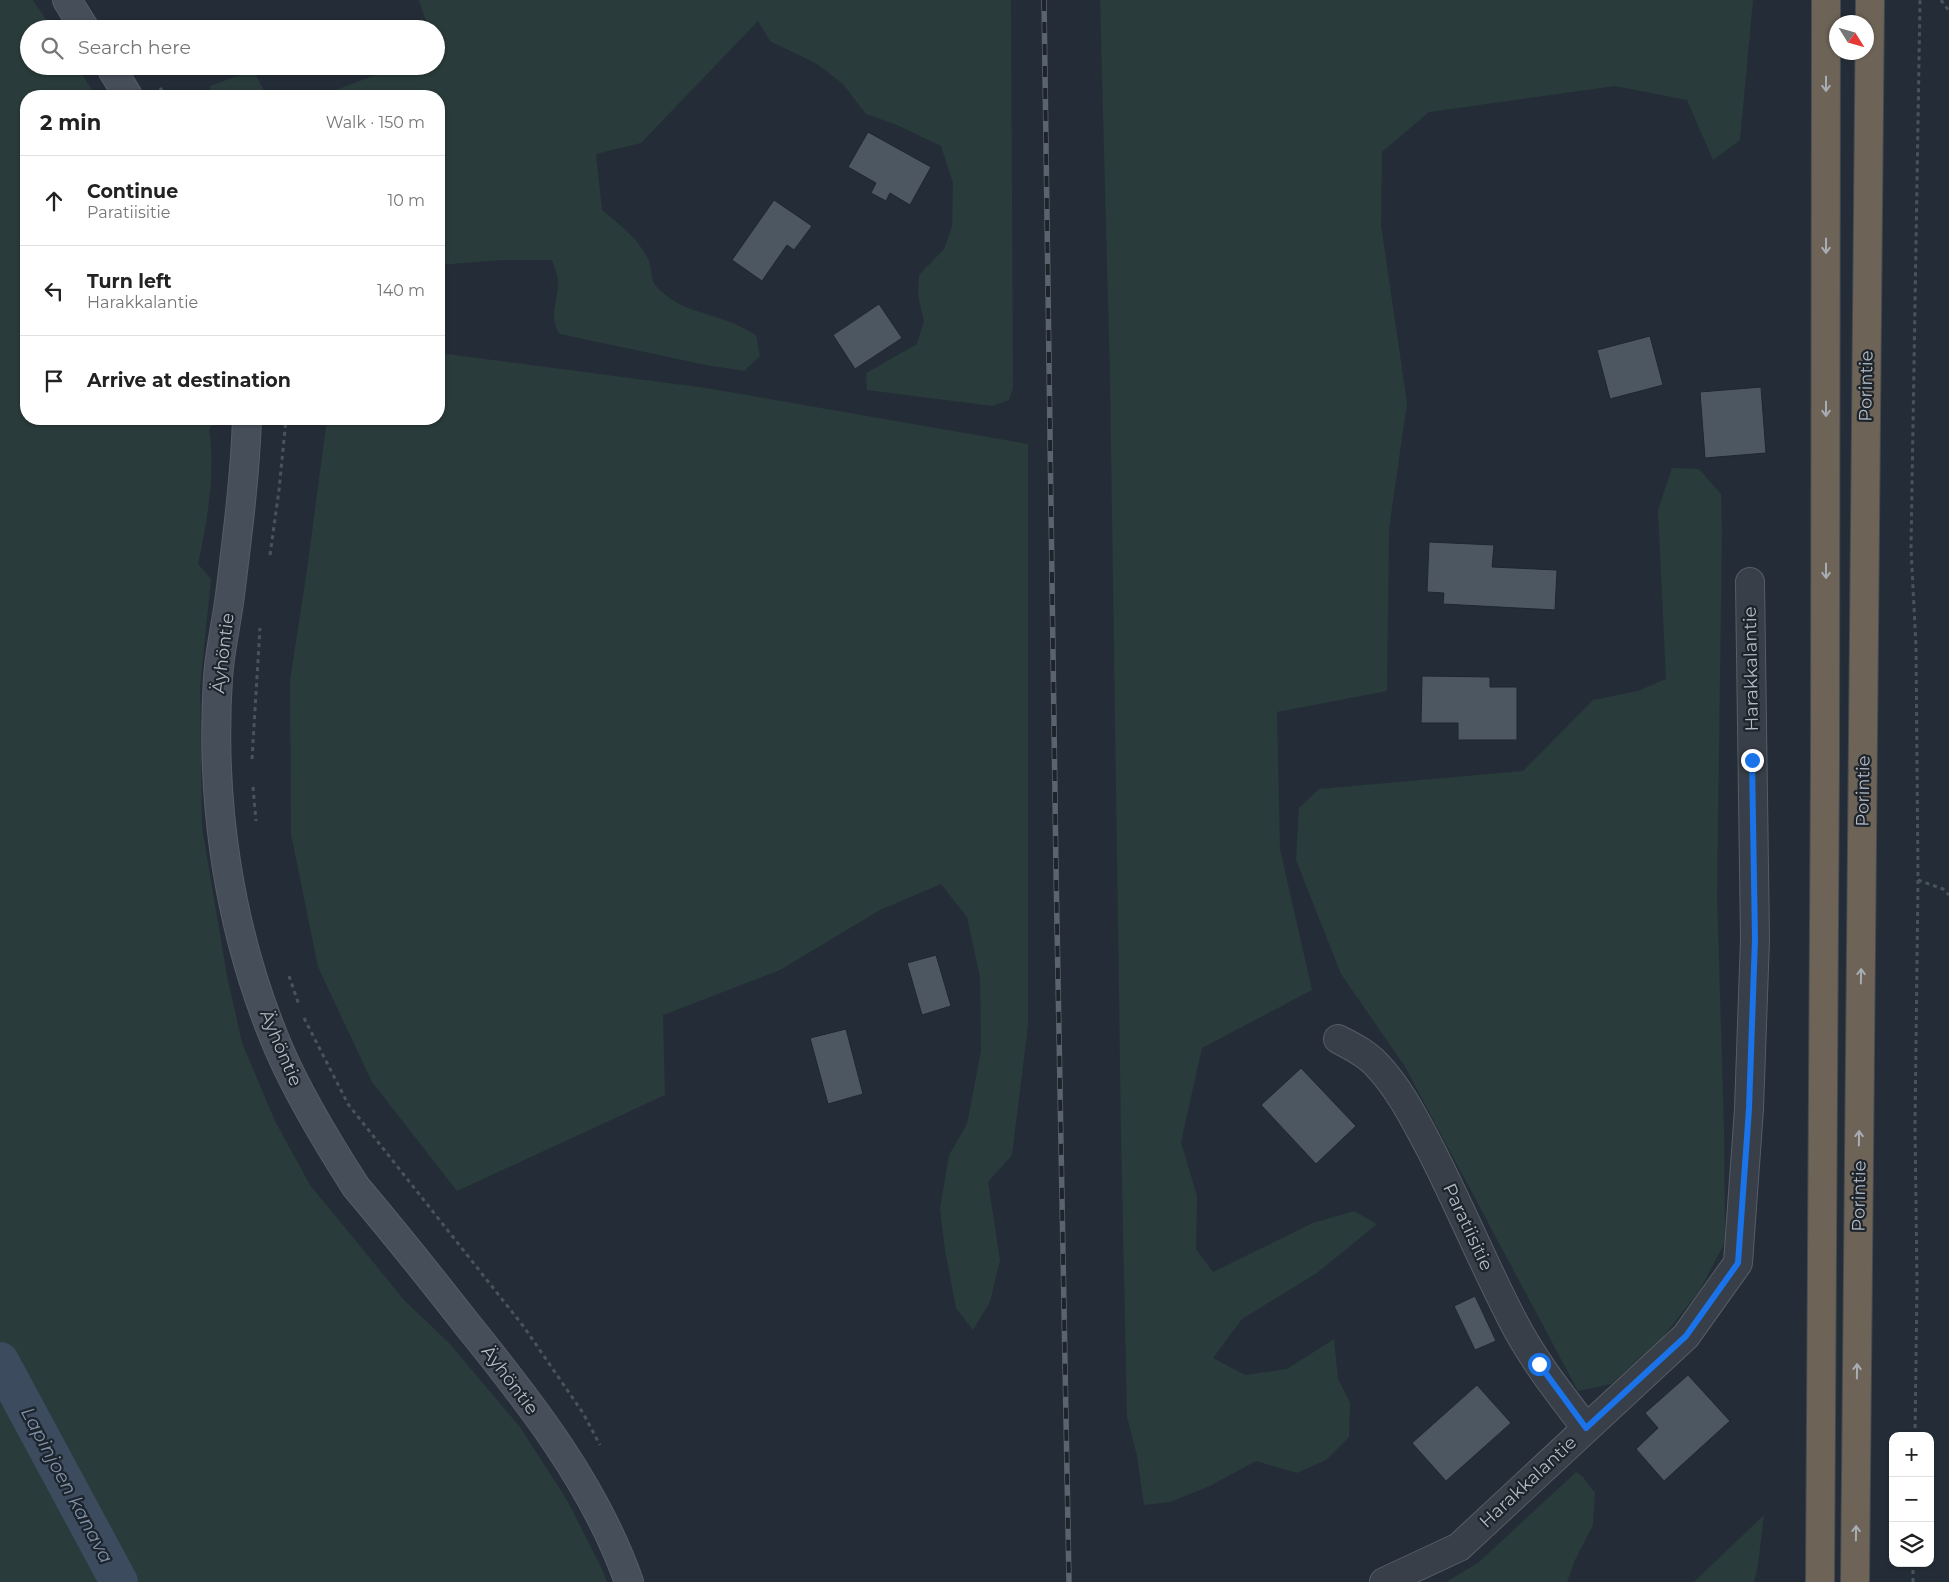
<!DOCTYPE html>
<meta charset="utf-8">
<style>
:root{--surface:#fff;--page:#f6f6f6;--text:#222;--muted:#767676;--line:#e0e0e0}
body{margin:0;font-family:Montserrat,sans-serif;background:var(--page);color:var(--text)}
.controls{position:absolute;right:15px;bottom:15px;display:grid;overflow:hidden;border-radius:10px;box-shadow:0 1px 4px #0004}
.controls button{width:45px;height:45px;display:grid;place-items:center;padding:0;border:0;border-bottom:1px solid var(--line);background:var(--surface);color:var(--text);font:25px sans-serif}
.compass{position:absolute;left:1829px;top:15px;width:45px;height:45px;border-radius:50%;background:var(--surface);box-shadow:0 1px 4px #0004;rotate:127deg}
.stop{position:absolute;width:15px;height:15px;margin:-11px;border:4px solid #1a73e8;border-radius:50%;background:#fff}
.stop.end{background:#1a73e8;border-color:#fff;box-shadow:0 1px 5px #0008}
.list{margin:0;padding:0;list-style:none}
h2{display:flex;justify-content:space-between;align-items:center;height:65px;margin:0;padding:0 20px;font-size:21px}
h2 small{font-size:16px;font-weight:400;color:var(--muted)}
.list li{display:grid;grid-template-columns:32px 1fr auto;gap:15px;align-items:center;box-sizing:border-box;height:90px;padding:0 20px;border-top:1px solid var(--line)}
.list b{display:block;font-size:19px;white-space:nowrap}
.list p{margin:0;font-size:16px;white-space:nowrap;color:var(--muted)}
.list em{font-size:16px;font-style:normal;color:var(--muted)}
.icon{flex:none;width:28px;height:28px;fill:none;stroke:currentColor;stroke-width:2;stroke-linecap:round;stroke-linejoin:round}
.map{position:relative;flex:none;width:1949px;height:1582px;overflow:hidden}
.search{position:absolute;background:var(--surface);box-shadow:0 1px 4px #0004;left:20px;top:20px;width:425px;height:55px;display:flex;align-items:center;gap:12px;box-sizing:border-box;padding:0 18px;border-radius:28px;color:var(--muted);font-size:19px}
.panel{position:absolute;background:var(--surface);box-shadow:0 1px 4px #0004;left:20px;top:90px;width:425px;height:335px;border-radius:20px}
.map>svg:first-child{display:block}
</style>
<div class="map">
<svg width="1949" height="1582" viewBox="0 0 1949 1582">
<rect width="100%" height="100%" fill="#242d37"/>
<g fill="#293b3a">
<path d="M0,0H33L52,29H29V66H77L96,96H26V419H219L209,429C216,472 207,522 198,564L211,579L200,687L202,827L227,976L242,1043L275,1121L310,1185L405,1301L449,1343L520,1427L567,1500L601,1567L607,1582H0Z"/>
<path d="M419,0H1011L1013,388L1009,400L992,406L867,390L866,373L917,344L924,321L918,295L919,275L944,249L952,227L953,183L941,146L897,125L866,114L843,84L817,64L770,41L758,21L641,143L596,154L602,210C619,224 640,240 649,261C652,268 650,281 656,286C679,312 706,311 735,324C742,327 749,331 756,335L760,356L744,371L706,365L560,334C549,318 556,306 558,288C559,279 555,268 552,260H503L439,265V96H320L399,66H436V29H425L426,21Z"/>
<path d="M1100,0H1753L1740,140L1713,160L1687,100L1615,86L1429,112L1382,152L1381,225L1407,403L1389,529L1387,691L1277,712L1280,849L1312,990L1202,1048L1181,1142L1197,1196L1196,1249L1213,1272L1313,1223L1354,1211L1377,1224L1317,1273L1242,1319L1213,1358L1245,1375L1287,1369L1334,1339L1338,1379L1350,1403L1349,1437L1326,1460L1297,1473L1256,1461L1210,1486L1170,1502L1144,1505L1137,1456L1127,1417L1121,1133L1110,376Z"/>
<path d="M253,70L267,96H210V86Z"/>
<path d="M439,353L706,388L1028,444V1025L1012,1155L988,1182L1000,1260L990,1302L973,1330L956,1308L945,1250L940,1209L949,1155L967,1124L981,1051L980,977L967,917L941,884L880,910L780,970L663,1015L665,1095L457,1191L372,1082L318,967L291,834L290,680L307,570L327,419H439Z"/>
<path d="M1672,468L1699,469L1721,494L1722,532L1717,895L1724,1127L1725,1242L1700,1290L1663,1337L1611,1384L1578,1391L1404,1065L1341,974L1296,860L1299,808L1319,789L1523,771L1593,700L1638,691L1666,679L1658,510Z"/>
<path d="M1576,1472L1583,1477L1595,1493L1593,1525L1575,1560L1567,1582H1446L1478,1563Z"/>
<path d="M1764,1515L1758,1565L1754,1582H1694Z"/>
</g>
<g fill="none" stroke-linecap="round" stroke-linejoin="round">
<path stroke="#3c4b5e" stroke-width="38" d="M0,1361L119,1582"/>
</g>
<g fill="#4d5762" stroke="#1f262e">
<path d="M868,132L931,167L910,205L890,193L886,201L871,193L876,183L848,167Z"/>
<path d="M774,200L812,226L794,250L787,245L762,281L732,260Z"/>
<path d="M879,304L902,338L855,369L833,335Z"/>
<path d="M1650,336L1663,385L1610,399L1597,350Z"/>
<path d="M1761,387L1766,453L1705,458L1700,392Z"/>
<path d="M1429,542L1494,545L1492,567L1557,570L1555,610L1443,604L1444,593L1427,592Z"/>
<path d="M1422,676L1490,677V687H1517V740H1458V723H1421Z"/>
<path d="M936,955L951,1006L922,1015L907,963Z"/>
<path d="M846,1029L863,1094L828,1104L810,1038Z"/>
<path d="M1301,1068L1356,1126L1316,1164L1261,1105Z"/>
<path d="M1475,1296L1496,1341L1475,1350L1454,1306Z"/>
<path d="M1688,1375L1730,1421L1664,1481L1636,1449L1658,1428L1645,1413Z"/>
<path d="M1477,1385L1511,1423L1446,1481L1412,1443Z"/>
</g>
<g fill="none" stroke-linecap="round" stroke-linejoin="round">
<defs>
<g id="street">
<path d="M1338,1039C1351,1046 1366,1053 1376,1064C1400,1089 1415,1120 1431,1150C1460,1207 1484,1265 1513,1321C1533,1360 1560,1394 1586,1428"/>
<path d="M1384,1582L1459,1547L1686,1336L1738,1263L1749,1109L1755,939L1750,582"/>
</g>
<g id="secondary">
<path d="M67,0L85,29"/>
<path d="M110,66L128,96"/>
<path d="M247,419C245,475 238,531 231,587C228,617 220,647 218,678C210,803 229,931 278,1047C299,1096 327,1142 356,1187C394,1232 430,1277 466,1323C529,1401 595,1485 629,1582"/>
</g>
<g id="highway">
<path d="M1820,1582L1825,761L1826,0"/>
<path d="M1855,1582L1870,0"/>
</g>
</defs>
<use href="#street" stroke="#565d66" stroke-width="30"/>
<use href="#secondary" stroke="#565d66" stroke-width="30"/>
<use href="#highway" stroke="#434a52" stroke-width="30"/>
<g stroke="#465658" stroke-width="3" stroke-dasharray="4 4" stroke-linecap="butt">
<path d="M1941,0L1949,11"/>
<path d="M160,88L166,96"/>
<path d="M270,555L279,490L286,419"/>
<path d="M252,759L260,628"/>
<path d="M253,787L256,821"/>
<path d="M1918,880L1943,889L1949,895"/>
<path d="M289,976L299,1005"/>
<path d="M304,1018L348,1104L524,1327L583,1413L600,1445"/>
<path d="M1915,1436L1917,1284L1915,1125L1918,880L1916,647L1911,548L1920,0"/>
<path d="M1913,1582V1563"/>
</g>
<use href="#street" stroke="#383f48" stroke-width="28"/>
<use href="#secondary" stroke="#464e5a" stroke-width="28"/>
<use href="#highway" stroke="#6d6356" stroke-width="28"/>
<defs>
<path id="rail" d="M1044,0L1056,869L1069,1582"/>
</defs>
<use href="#rail" stroke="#5a636e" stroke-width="5.5"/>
<use href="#rail" stroke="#1d242c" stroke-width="4" stroke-dasharray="11" stroke-linecap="butt"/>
</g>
<defs><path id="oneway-shaft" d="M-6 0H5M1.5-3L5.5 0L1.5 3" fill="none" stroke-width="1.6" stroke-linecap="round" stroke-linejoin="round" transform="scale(1.25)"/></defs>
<g stroke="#a8adb4">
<use href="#oneway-shaft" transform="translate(1826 84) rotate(90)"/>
<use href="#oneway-shaft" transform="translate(1826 246) rotate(90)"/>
<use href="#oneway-shaft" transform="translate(1826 409) rotate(90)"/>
<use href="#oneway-shaft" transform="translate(1826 571) rotate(90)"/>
<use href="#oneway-shaft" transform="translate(1861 976) rotate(-89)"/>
<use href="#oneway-shaft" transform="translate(1859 1138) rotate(-89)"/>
<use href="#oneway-shaft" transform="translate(1857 1371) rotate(-89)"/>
<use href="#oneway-shaft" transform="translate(1856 1533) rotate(-89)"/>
</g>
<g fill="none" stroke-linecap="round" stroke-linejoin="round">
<path stroke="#1a73e8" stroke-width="6" d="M1539,1364L1586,1428L1686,1336L1738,1263L1749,1109L1755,939L1752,760"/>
</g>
<g text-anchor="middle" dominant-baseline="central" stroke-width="4.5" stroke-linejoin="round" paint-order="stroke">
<g font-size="18" fill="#b3bac4" stroke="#1d242c">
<text transform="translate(1866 386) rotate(-89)">Porintie</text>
<text transform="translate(223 653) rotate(-83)">Äyhöntie</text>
<text transform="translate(1751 669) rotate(-91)">Harakkalantie</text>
<text transform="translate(1863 791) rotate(-89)">Porintie</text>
<text transform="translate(281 1048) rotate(67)">Äyhöntie</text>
<text transform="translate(1859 1196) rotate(-89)">Porintie</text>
<text transform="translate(1468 1227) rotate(65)">Paratiisitie</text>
<text transform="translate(510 1380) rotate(53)">Äyhöntie</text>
<text transform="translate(1528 1482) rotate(-43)">Harakkalantie</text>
</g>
<g font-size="19" font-style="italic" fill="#7e91a9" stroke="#1d242c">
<text transform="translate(67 1485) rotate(62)">Lapinjoen kanava</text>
</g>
</g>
</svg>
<div class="controls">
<button>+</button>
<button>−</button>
<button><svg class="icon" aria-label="layers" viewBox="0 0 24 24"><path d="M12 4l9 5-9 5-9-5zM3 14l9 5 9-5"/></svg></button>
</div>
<svg class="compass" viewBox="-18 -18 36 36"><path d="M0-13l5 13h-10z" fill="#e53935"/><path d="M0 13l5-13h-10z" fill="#767676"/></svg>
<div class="stop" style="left:1539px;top:1364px"></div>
<div class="stop end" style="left:1752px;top:760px"></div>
<div class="search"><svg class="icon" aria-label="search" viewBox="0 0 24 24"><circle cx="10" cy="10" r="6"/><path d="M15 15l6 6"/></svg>Search here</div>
<section class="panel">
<h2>2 min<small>Walk · 150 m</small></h2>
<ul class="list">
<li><svg class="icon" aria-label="ahead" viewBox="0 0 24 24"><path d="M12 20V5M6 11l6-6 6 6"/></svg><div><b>Continue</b><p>Paratiisitie</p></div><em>10 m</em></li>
<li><svg class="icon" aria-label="left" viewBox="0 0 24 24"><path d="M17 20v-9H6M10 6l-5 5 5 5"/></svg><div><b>Turn left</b><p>Harakkalantie</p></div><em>140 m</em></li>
<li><svg class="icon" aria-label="arrive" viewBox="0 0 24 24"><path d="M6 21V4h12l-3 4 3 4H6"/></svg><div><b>Arrive at destination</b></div></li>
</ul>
</section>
</div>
